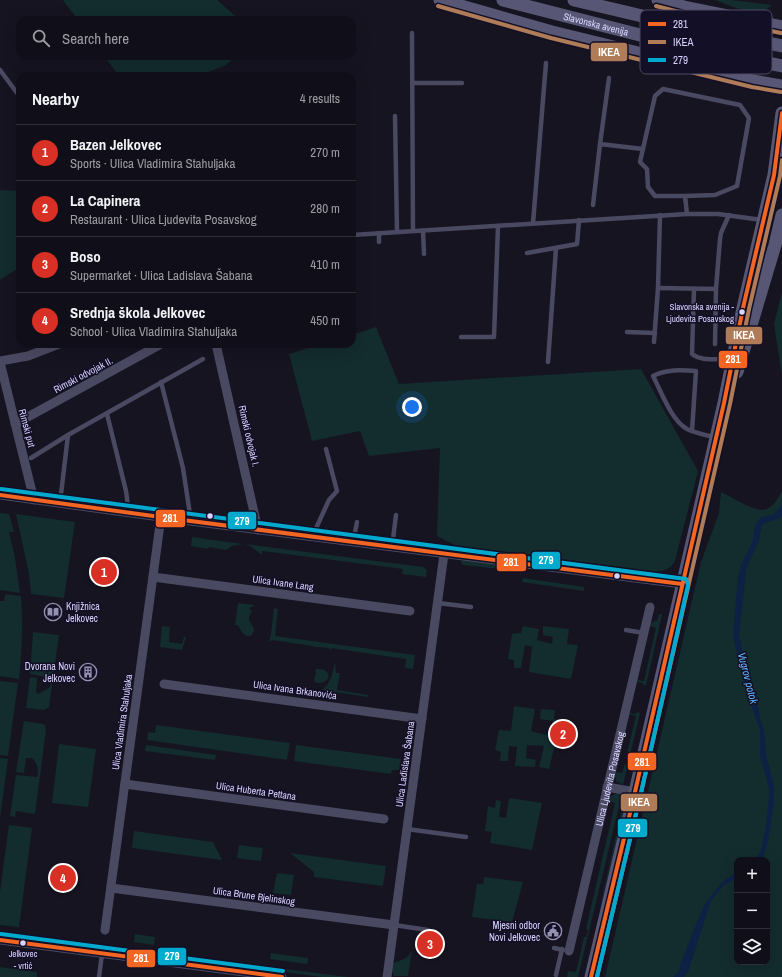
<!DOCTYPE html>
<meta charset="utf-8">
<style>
:root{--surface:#100f19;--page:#1e1d26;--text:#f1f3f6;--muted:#9c9ca2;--line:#302f38;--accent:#d93025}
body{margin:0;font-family:"Archivo Narrow",sans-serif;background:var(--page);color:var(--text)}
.controls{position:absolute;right:12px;bottom:12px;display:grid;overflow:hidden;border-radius:8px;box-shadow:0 4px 16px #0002}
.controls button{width:36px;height:36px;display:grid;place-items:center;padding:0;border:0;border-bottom:1px solid var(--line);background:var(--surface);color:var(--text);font:20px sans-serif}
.you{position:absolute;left:412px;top:407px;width:14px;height:14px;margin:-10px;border:3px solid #fff;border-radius:50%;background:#1a73e8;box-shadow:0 0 0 6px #1a73e833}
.badge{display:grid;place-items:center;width:26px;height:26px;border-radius:50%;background:var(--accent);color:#fff;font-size:13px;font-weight:700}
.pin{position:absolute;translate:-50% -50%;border:2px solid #fff;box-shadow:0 1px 4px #0006}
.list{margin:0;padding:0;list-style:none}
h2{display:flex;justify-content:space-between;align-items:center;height:52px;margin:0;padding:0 16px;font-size:17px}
h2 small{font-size:13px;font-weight:400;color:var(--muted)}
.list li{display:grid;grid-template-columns:26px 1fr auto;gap:12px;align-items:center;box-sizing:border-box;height:56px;padding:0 16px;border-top:1px solid var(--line)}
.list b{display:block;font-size:15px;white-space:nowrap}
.list p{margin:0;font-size:13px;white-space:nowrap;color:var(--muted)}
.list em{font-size:13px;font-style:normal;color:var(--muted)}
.icon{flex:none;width:22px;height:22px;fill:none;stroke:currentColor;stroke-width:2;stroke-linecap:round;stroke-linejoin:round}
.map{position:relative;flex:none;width:782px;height:977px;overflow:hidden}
.search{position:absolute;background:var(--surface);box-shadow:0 4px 16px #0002;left:16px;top:16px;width:340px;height:44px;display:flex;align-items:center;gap:10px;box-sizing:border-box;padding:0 14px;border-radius:12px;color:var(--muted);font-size:15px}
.panel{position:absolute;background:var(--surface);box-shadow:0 4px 16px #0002;left:16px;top:72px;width:340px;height:276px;border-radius:12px}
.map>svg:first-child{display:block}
</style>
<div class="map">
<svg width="782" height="977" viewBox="0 0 782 977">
<rect width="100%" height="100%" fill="#161421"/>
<g fill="#132c2d" fill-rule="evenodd">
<path d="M63,0H217L240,20H78Z"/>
<path d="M715,0H732L772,5C757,20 732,6 715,0Z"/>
<path d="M104,56H236L226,65L198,76H119Z"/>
<path d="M0,190L20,191V267L0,280Z"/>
<path d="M782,292V375L774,324Z"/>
<path d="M376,327L399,384L641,369L698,471L675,561C668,572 661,571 648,572L461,548L437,536L440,448L369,456L360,431L312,441L289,354L322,344H352V335Z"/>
<path d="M782,491V977H605L701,562L719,513L721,492C732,497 750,509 762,510C771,510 779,498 782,491ZM737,860H767V962H737Z"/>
<path d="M0,513L9,514L14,532H9L15,558L20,593L0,590Z"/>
<path d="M16,514L75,522L64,598L31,594L29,574Z"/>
<path d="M192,537L242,544L232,546L226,550L209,547L208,549L191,546Z"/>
<path d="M245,544L423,567L427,570L426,577L402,574L403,569L262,551V555L250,546Z"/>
<path d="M460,561C479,560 499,565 517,569V571L463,565Z"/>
<path d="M523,578L584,587V591L522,582Z"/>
<path d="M5,594L21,596C23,624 22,651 19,679L0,676V601H4Z"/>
<path d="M238,603L254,605V606L249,608L252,611C246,621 250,619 254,629C251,644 241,633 238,625H235Z"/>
<path d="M274,608L278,609L275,636L415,655L413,669L405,668L406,659L331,648V650C325,645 318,649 313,646L272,640L270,642L269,641L271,634Z"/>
<path d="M659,614H662V615L646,685H643V683L637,682V680L644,681L656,628L650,626L652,622L657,621Z"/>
<path d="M162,626L170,627L169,642L182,644L184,637H186L182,650L160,647Z"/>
<path d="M523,626L539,629L537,640L552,644L553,637L543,635V626L569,629L567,644L578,645L571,679L529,672L532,647L525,645L521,668H514V660L508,659L512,634L521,633Z"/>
<path d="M33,632L59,635L49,707L44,710L26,708L30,677L37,678L36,692L38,694L50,687L52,678L30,674Z"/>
<path d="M335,662L336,673H340L337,690L368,695V697L322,690C332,682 332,673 335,662Z"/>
<path d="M317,669C335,668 330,687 315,682L314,679L316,674L315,670Z"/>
<path d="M0,681L18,683L8,756L0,755Z"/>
<path d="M514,706L535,709L531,731L550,736L553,721L540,719L541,709L555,710L554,719L561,720L549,769L539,767L544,746L527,745L526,758L536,760L535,767L515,766L517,747L509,746L508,761H500L501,752L495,750L499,730L511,731Z"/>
<path d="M637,712L640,713L623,785L616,781L615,776L617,772L622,773L625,764H627L628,758L626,757L636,716L629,714L630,713L636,714Z"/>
<path d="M24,721L43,724L45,725L46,730L35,814L16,811L15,817L10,816L16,775L37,777C39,769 38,764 32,758H26L24,773L16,772Z"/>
<path d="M156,725L290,743L287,760L147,740L148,732L155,733Z"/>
<path d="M59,744L96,749L88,807L52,803Z"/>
<path d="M146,745L216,755L215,760L145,751Z"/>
<path d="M296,745L401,759L399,770H392L391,774L294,761Z"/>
<path d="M0,758L8,759L0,818Z"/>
<path d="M617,793L622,794L578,977H567L568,971L576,972L584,937H586L588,930L586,929L615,803L609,801L611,796Z"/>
<path d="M625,796L627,801L607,883L600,907Z"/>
<path d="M509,798L542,803L532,850L490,843L492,832L485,831L488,806L495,808L496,800L501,801L499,817L506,818Z"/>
<path d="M9,825L32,828L19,927L0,925V892Z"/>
<path d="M134,831L213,842L222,860L132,848Z"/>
<path d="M239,845L263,848L261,861L237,858Z"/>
<path d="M290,853L386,866L383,886L314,877V872Z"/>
<path d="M277,873L294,875L291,895L273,893Z"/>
<path d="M484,877L523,882L512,922L472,917L477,884H483Z"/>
<path d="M135,934L155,937L154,945L134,942Z"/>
<path d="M101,946L243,964V967L101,949Z"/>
<path d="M412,950L408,976H394C388,960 397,963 406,958C409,956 411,953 412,950Z"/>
<path d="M271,953L308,958L307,964L270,959Z"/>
<path d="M246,964L348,977H322L246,967Z"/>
<path d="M0,967L37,972V977H0Z"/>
</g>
<g fill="#0d2144">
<path d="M782,504V516C776,522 768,520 762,525L759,540L748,564L746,571L739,635L749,681L760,714V720L764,730L766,755L774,785V801L768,842L762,860H755L761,851L766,825L769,797V788L760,755V731L746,690L733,636L738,577L741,565L753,541L755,526L758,521L762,517L772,515L778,510Z"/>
<path d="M737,872V878L724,885L711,901L688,972L684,977H673L679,971L681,962L704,905L722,882Z"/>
</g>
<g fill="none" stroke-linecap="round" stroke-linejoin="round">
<g stroke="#4a4962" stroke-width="4.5">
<path d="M412,33L413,231"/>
<path d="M0,70L20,97"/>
<path d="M413,83H462"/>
<path d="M395,116L397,232"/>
<path d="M600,144L609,78"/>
<path d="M685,196L715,195L737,186L749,118L740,105L663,89L655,96L640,162L647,169L648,187L655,196H685L687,214"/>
<path d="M593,205L600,144L643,149"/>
<path d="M533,223L546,63"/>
<path d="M423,231L424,254"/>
<path d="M379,233V242"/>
<path d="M352,235L687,214H718L762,220"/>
<path d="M527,253L577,244L579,220"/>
<path d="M658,288L716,289"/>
<path d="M694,289L692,354C702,362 718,358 731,360"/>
<path d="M627,332L655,333"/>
<path d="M461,337H494L498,226"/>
<path d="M654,342L658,288L660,215"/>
<path d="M715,344L716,289L720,239L721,233L729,215"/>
<path d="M548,362L556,248"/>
<path d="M161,382L183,468L191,521"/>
<path d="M107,414L126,491L129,513"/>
<path d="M692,431L696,371C681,370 667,369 653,376C661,391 671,420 687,429C695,433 705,435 714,437"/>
<path d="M31,458L68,435L203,359"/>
<path d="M60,503L68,435"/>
<path d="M312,537L329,500L337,491L326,449"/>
<path d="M353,542L357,522"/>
<path d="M392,547L396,515"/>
<path d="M438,603L471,607"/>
<path d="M626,630L644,633"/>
<path d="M407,829L466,837"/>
<path d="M394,925L428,930"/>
<path d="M554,948L563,950"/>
<path d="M556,975L562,949"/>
<path d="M99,977L102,954"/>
</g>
<g stroke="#4a4962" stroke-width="9">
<path d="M216,344L258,530"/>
<path d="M0,361L28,356L59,344"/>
<path d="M0,362L34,500"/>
<path d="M15,424L161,344"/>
<path d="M0,495L175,519L682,584"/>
<path d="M153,577L410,611"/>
<path d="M164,684L422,719"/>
<path d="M125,784L384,819"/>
<path d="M607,787L635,792"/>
<path d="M111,888L394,925"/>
<path d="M105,930L161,517"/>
<path d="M0,940L282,977"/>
<path id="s1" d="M569,951L650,607"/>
<path d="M387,977L444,554"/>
</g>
<g stroke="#575674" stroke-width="13">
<path d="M440,0L552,32L753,81L782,86"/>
<path id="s2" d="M503,0L683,46L782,66"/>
<path d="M574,0L689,27L782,46"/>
<path d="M658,0L684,7L782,27"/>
<path d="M737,372L775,245L782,215"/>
<path d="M591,977L635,792L724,403L743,308L774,175L782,113"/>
</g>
<defs>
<g id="bus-1">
<path d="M0,495L175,519L682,584"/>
<path d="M0,940L282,977"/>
<path d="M591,977L635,792L724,403L743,308L774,175L782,113"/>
</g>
<g id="bus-2">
<path d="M438,6L551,38L752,87L781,92"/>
<path d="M656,6L683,13L781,33"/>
<path d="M597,977L641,793L730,404L749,309L780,176L782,160"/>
</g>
<g id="bus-3">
<path d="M1,489L686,579L688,585L641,793L597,977"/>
<path d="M1,934L283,971"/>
</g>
</defs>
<use href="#bus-1" stroke="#130f26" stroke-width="7"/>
<use href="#bus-2" stroke="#130f26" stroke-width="7"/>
<use href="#bus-3" stroke="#130f26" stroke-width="7"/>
<use href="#bus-1" stroke="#f26522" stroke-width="4"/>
<use href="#bus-2" stroke="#b07c57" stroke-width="4"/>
<use href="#bus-3" stroke="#00a9ce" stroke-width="4"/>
</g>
<defs>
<symbol id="library-ring" viewBox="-11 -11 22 22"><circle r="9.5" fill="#130f26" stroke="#9591b1" stroke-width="1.5"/><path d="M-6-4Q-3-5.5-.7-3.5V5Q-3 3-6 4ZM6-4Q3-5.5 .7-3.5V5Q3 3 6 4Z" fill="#9591b1"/></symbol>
<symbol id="building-ring" viewBox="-11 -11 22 22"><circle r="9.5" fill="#130f26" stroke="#9591b1" stroke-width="1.5"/><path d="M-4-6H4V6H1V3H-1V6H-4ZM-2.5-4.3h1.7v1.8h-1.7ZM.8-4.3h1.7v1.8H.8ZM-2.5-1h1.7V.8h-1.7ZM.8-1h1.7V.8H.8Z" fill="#9591b1"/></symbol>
<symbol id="civic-ring" viewBox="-11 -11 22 22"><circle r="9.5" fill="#130f26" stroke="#9591b1" stroke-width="1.5"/><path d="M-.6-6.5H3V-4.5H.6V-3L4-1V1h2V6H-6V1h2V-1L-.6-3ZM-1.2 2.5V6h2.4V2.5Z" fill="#9591b1"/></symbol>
</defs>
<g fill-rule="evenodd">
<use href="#library-ring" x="43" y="602" width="20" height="20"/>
<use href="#building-ring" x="78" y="662" width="20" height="20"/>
<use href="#civic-ring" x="543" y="921" width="20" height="20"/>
</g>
<g fill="#d9d4ff" stroke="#130f26" stroke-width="1.5">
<circle cx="742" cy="312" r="3.5"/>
<circle cx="210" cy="516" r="3.5"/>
<circle cx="617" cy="576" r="3.5"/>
<circle cx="23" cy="943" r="3.5"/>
</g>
<g text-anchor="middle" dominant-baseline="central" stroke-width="3" stroke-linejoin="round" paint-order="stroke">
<g font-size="9" fill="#d9d4ff" stroke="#130f26" text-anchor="end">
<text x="734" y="307">Slavonska avenija -<tspan x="734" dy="12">Ljudevita Posavskog</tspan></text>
<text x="23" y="954" text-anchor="middle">Jelkovec<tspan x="23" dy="12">- vrtić</tspan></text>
</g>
<g font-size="10" fill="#d9d4ff" stroke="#130f26">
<text stroke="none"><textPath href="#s2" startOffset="96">Slavonska avenija</textPath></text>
<text transform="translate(83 375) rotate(-28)">Rimski odvojak II.</text>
<text transform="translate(27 428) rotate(75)">Rimski put</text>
<text transform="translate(249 436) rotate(77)">Rimski odvojak I.</text>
<text transform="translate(283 583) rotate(8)">Ulica Ivane Lang</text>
<text transform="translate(295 690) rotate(8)">Ulica Ivana Brkanovića</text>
<text transform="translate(122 722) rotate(-82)">Ulica Vladimira Stahuljaka</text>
<text transform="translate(405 764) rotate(-82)">Ulica Ladislava Šabana</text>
<text stroke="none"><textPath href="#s1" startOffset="177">Ulica Ljudevita Posavskog</textPath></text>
<text transform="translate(256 791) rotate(8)">Ulica Huberta Pettana</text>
<text transform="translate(254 896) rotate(8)">Ulica Brune Bjelinskog</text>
</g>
<g font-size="10" fill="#d9d4ff" stroke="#130f26" text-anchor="end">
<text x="66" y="606" text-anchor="start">Knjižnica<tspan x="66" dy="12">Jelkovec</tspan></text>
<text x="75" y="666">Dvorana Novi<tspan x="75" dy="12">Jelkovec</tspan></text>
<text x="540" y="925">Mjesni odbor<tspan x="540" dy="12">Novi Jelkovec</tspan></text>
</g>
<g font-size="11" font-style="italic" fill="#62b6ff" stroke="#130f26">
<text transform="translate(748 678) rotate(76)">Vugrov potok</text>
</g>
</g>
<rect x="640" y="10" width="132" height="64" rx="6" fill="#130f26" stroke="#4e4a67" stroke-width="1"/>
<rect x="648" y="22" width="18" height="4" fill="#f26522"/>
<rect x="648" y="40" width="18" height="4" fill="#b07c57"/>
<rect x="648" y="58" width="18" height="4" fill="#00a9ce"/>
<g font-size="11" fill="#d9d4ff">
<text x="673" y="28">281</text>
<text x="673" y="46">IKEA</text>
<text x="673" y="64">279</text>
</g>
<g stroke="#130f26" stroke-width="1.5">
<rect x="590" y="42" width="38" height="20" rx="4" fill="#b07c57"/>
<rect x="725" y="326" width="38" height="19" rx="4" fill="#b07c57"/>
<rect x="718" y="350" width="30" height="19" rx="4" fill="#f26522"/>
<rect x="155" y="509" width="31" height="19" rx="4" fill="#f26522"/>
<rect x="227" y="511" width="30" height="19" rx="4" fill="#00a9ce"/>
<rect x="531" y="551" width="30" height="19" rx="4" fill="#00a9ce"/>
<rect x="496" y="553" width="31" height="19" rx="4" fill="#f26522"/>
<rect x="627" y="752" width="30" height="19" rx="4" fill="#f26522"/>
<rect x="620" y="793" width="38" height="19" rx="4" fill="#b07c57"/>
<rect x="617" y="818" width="31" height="20" rx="4" fill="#00a9ce"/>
<rect x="157" y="947" width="30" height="19" rx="4" fill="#00a9ce"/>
<rect x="126" y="949" width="30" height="19" rx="4" fill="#f26522"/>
</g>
<g font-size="11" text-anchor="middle" font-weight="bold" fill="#fff">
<text x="609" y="56">IKEA</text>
<text x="744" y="339">IKEA</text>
<text x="733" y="363">281</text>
<text x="170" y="522">281</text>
<text x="242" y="525">279</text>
<text x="546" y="564">279</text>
<text x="511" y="566">281</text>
<text x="642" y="766">281</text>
<text x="639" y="806">IKEA</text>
<text x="633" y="832">279</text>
<text x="172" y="960">279</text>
<text x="141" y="962">281</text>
</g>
</svg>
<div class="controls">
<button>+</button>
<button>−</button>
<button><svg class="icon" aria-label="layers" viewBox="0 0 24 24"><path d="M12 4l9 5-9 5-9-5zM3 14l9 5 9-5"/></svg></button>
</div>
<div class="you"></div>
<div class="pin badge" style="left:104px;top:572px">1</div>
<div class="pin badge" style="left:563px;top:734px">2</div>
<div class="pin badge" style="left:430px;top:944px">3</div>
<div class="pin badge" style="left:63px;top:878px">4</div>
<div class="search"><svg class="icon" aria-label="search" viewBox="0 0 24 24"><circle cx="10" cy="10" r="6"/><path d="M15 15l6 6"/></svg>Search here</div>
<section class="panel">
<h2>Nearby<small>4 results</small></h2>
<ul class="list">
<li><span class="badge">1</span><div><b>Bazen Jelkovec</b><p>Sports · Ulica Vladimira Stahuljaka</p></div><em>270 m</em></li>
<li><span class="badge">2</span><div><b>La Capinera</b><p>Restaurant · Ulica Ljudevita Posavskog</p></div><em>280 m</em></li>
<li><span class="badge">3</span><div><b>Boso</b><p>Supermarket · Ulica Ladislava Šabana</p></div><em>410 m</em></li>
<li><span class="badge">4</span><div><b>Srednja škola Jelkovec</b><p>School · Ulica Vladimira Stahuljaka</p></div><em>450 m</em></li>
</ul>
</section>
</div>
